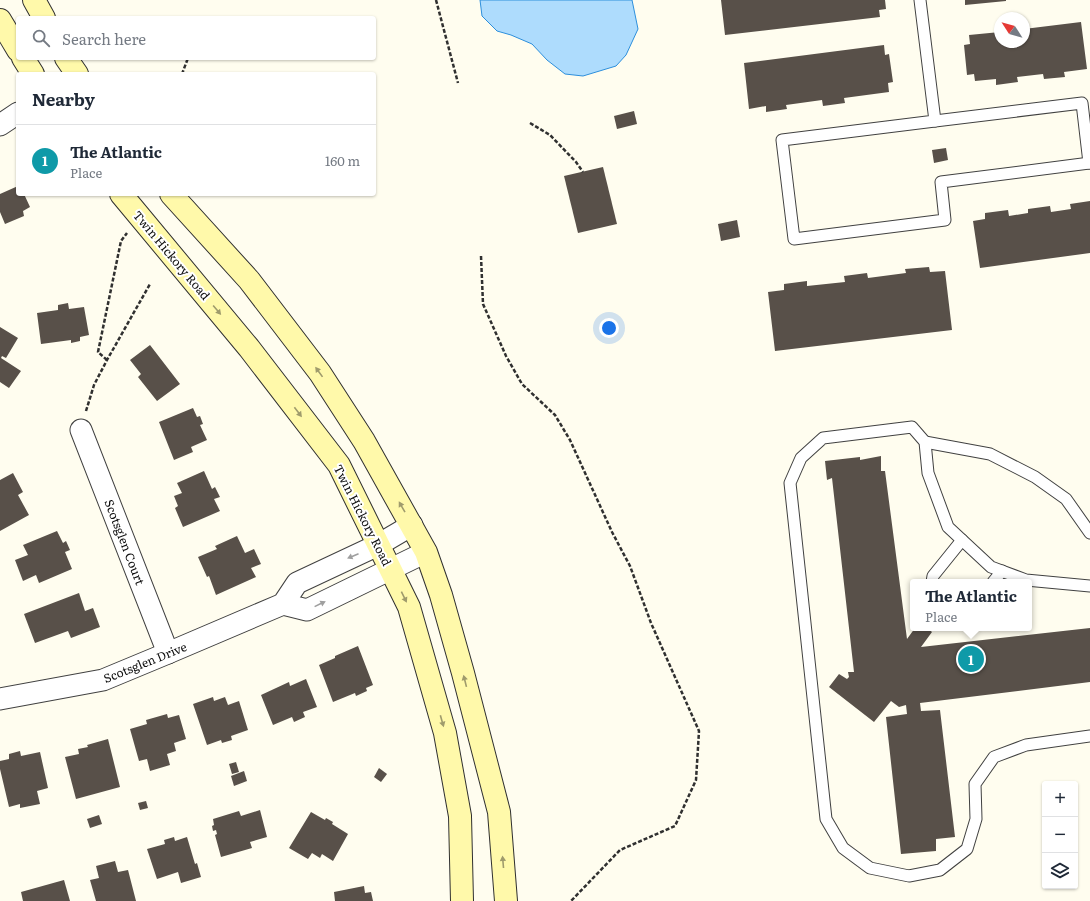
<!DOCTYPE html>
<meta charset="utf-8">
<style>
:root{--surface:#fff;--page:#f6f6f7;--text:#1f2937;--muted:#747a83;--line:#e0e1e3;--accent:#7c3aed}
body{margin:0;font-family:Literata,serif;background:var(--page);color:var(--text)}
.controls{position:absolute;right:12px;bottom:12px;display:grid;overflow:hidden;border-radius:4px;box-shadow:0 1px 3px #0004}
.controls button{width:36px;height:36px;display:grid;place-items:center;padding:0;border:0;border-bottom:1px solid var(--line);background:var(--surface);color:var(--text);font:20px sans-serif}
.compass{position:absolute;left:994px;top:12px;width:36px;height:36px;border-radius:50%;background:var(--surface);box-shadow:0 1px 3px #0004;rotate:306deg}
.you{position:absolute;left:609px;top:328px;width:14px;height:14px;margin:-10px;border:3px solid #fff;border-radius:50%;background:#1a73e8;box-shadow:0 0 0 6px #1a73e833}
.badge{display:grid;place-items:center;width:26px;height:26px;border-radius:50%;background:var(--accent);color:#fff;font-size:13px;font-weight:700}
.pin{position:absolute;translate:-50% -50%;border:2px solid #fff;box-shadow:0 1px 4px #0006}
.popup{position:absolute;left:910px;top:579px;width:122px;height:52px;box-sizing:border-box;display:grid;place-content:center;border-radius:4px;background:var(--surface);filter:drop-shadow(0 1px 3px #0005);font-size:13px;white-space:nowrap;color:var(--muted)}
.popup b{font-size:15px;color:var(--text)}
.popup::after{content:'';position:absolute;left:50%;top:100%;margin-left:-8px;border:8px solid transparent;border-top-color:var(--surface)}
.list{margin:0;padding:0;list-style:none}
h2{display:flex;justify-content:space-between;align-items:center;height:52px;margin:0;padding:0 16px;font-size:17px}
h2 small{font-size:13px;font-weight:400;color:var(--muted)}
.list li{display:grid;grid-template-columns:26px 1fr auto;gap:12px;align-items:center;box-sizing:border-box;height:72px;padding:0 16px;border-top:1px solid var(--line)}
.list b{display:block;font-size:15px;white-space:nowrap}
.list p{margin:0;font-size:13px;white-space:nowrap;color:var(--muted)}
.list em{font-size:13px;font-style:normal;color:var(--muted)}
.icon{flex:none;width:22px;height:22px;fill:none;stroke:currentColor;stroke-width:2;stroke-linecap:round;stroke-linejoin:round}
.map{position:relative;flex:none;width:1090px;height:901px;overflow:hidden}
.search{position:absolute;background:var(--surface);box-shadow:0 1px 3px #0004;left:16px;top:16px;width:360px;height:44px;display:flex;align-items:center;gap:10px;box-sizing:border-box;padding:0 14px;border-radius:4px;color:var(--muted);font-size:15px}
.panel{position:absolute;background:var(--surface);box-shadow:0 1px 3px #0004;left:16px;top:72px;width:360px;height:124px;border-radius:4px}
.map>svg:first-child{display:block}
</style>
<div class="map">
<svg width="1090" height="901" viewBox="0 0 1090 901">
<rect width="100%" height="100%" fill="#fffdef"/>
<path fill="#aedcfd" stroke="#2d8fdc" d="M480,0H632L638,29L626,55L616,66L583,76L565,74L547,60L532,44L511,35L497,31L482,16Z"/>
<g fill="#585049">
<path d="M721,0H885L886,9L879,10L880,17L725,35Z"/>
<path d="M965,0H1006V1L965,5Z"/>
<path d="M1081,22L1087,69L1064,72L1065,77L1044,79L1043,74L1017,77L1018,82L996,85V79L975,81L974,74L967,75L964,45L970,44L969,35L1000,32V42H1024V29Z"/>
<path d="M884,45L885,55L889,54L893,82L888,83L889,92L844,98L845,103L823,106L822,100L786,105L787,109L766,112V106L749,109L744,63Z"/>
<path d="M634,111L637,124L617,129L614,116Z"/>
<path d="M946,148L948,160L934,163L932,150Z"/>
<path d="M603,167L617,224L578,233L564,176Z"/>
<path d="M18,186V194H24L30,207L23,211L24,216L5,224L0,212V194Z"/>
<path d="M1090,201V253L980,268L973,221L985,219V213L1008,210L1009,216L1028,213V209L1050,206L1051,212L1071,209L1070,204Z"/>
<path d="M737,220L740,237L721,241L718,224Z"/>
<path d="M929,267L930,272L945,271L952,330L775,351L768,292L784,290V284L807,281V286L845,282L844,276L867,273L868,278L906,273L905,269Z"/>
<path d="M68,303L69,309L84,307L89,335L80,337V341L71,343V340L41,344L37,313L58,310V305Z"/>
<path d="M0,327L18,338L6,358L2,356L1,358L21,371L9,388L0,382Z"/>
<path d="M150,345L180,384L157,401L138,377L141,374L130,360Z"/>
<path d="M193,408L197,417L200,416L203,424L200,425L207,440L191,447L193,452L174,460L159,422Z"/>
<path d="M881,456V471H885L907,639L915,628H927L932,632L921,647L1090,628V682L920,703L921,711L940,710L955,837L936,839V851L901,854L886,717L907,714L906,705L899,707L891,701L874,722L829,687L839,674L847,679L849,677L848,672H854L832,478L827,480L825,461L860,457V460Z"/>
<path d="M204,471L212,489L215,487L220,497L214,499L220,511L183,527L175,508L178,506L174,496L182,493L177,483Z"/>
<path d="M13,473L23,492L18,495L29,515L0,531V480Z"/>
<path d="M57,531L63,543L66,541L70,550L65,552L72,569L39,583L36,575L23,581L15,560L28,555L23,545Z"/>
<path d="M237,536L245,553L254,549L261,564L251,568L256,577L216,595L209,576L207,577L198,557L217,549L215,546Z"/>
<path d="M79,593L85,611L93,608L100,627L71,638L68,631L35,643L24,614Z"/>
<path d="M358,646L373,685L366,688L367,691L356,696L355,693L333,702L319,665L335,658V656Z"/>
<path d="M306,679L317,707L303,712L305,717L294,722L292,717L273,725L261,695L289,682L290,686Z"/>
<path d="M213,697L214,701L225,697L228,705L239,701L248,730L231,736L232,740L222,743L221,740L207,745L193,704Z"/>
<path d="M167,714L168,718L179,715L186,739L174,743L176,751L167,754L170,765L150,771L147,759L139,761L130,729L147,724L146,720Z"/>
<path d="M108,739L120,787L76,799L65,757L79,754L78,749L88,747L87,745Z"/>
<path d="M20,751L21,756L40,752L48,788L37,791L40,804L20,808V804L9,807L0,769V761L9,759V754Z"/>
<path d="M236,762L239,772L232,774L229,764Z"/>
<path d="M379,768L387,774L381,782L374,777Z"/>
<path d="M244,771L247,781L234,786L231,776Z"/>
<path d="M146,801L148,808L140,810L138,803Z"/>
<path d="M260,810L267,837L250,842L252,848L221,857L215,835L217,834L216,830L213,831L212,826L214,825L213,819L239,811L241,816Z"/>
<path d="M311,812L325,820L326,818L333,822L332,824L348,834L333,861L322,854L320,858L312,853L308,859L289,848Z"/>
<path d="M99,815L102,824L90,828L87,819Z"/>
<path d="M174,837L175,841L187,837L195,864L197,863L201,877L181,883L178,872L157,879L147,849L165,844L164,840Z"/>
<path d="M115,861L118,872L128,870L136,901H96L90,880L99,878L96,866Z"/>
<path d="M64,880L70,901H23L21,892Z"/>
<path d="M364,886L365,893L371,892L373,901H335L334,892Z"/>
</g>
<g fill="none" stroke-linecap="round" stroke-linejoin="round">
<defs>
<g id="service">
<path d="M920,0L935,121L782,140L794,239L945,220L941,182L1090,163"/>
<path d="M935,121L1082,103L1089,163"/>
<path d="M925,442L990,454L1035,477L1066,499L1090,533"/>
<path d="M932,582L933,576L962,540"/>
<path d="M993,582L1002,571"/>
<path d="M1090,586L1026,580L991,567L948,527L928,473L925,442L912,427L823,438L801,458L790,483L826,819L843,848L870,868L909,876L940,870L967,849L976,819L975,784L994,757L1026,745L1090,736"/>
</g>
<g id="minor">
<path d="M0,125L18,113"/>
<path d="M81,430L168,653"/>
<path d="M283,604L307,610L426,552"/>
<path d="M0,699L103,680L168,653L283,604L297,583L378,545L412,525"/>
</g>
<g id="secondary">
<path d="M34,0L44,18"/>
<path d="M0,20L18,50"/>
<path d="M23,58L33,74"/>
<path d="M66,58L77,74"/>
<path d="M121,194L249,348L339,465L409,607L445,733L460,816L462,901"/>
<path d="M171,194L249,280L320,373L364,441L426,552L441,595L463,673L499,812L506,901"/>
</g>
</defs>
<use href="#service" stroke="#414141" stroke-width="13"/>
<use href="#minor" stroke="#414141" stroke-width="23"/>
<use href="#secondary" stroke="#303030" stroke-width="24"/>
<g stroke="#303030" stroke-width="2.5" stroke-dasharray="4 2" stroke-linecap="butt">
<path d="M436,0L458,83"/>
<path d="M182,74L188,58"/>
<path d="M530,123L550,135L576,162L583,172"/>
<path d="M481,256L483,304L506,356L522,384L555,415L570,440L612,532L630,566L651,623L699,731L696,780L675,826L620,850L571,901"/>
<path d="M107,360L98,352L121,241L127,233"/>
<path d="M86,411L94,385L107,360L150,284"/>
</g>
<use href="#service" stroke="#fff" stroke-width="11"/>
<use href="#minor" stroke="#fff" stroke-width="21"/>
<use href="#secondary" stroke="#fff9aa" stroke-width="22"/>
</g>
<defs><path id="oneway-solid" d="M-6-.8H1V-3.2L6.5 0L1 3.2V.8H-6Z"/></defs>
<g fill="#9f9b6c">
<use href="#oneway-solid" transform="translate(217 310) rotate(50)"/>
<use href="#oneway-solid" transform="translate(319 372) rotate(-126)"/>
<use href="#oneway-solid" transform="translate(298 412) rotate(53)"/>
<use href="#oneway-solid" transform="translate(402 507) rotate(-120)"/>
<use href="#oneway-solid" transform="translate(404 597) rotate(64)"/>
<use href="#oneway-solid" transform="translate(465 681) rotate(-104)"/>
<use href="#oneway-solid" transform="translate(442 721) rotate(74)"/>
<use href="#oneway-solid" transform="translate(503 862) rotate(-95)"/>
</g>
<g fill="#9f9f9f">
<use href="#oneway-solid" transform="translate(353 556) rotate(157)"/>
<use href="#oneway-solid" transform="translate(320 604) rotate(-26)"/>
</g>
<g text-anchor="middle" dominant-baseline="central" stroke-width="4" stroke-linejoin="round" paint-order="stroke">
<g font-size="12" fill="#0e0e0e" stroke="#fff">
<text transform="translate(172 255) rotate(50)">Twin Hickory Road</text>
<text transform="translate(363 515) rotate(63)">Twin Hickory Road</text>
<text transform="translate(125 542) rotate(69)">Scotsglen Court</text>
<text transform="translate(145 662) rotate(-22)">Scotsglen Drive</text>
</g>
</g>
</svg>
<div class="controls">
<button>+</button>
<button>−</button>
<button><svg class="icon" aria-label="layers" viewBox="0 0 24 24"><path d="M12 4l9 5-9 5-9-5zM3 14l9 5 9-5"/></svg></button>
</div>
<svg class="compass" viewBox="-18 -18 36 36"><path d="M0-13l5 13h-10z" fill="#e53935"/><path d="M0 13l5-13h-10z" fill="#747a83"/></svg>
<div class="you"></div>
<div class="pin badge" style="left:971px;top:659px;background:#0f9aa8">1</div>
<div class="popup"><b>The Atlantic</b>Place</div>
<div class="search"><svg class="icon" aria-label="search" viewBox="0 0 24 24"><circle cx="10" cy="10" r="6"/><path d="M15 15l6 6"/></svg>Search here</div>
<section class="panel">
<h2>Nearby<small></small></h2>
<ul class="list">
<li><span class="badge" style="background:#0f9aa8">1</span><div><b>The Atlantic</b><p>Place</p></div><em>160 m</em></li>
</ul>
</section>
</div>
